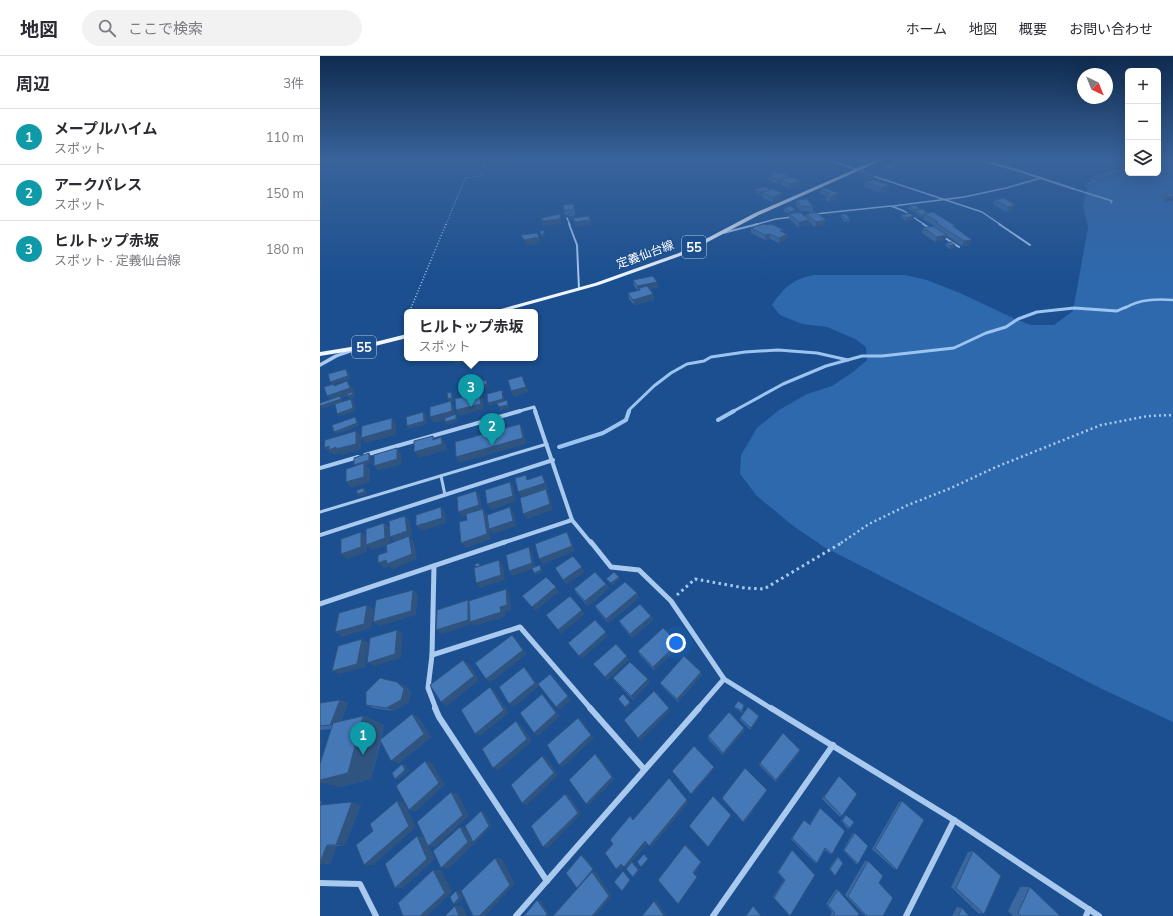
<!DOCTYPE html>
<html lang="ja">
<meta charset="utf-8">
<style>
:root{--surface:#fff;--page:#f2f2f3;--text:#2b2b33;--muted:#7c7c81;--line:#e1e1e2;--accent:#b45309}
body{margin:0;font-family:Mulish,"Noto Sans JP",sans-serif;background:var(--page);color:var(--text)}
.controls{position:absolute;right:12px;top:12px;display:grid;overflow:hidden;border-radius:6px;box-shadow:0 4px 16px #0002}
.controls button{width:36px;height:36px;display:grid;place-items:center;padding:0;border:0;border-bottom:1px solid var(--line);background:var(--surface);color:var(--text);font:20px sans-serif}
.compass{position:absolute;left:757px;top:12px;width:36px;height:36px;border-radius:50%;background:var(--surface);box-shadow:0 4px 16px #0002;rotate:137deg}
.you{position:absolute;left:356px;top:587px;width:14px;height:14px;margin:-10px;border:3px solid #fff;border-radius:50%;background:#1a73e8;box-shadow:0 0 0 6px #1a73e833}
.badge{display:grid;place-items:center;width:26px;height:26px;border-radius:50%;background:var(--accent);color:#fff;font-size:13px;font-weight:700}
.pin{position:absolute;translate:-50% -33px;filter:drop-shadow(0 1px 2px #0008)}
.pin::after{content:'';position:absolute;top:21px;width:14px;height:12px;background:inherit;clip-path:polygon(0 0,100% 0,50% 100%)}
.popup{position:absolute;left:84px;top:253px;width:134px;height:52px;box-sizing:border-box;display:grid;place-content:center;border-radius:6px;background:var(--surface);filter:drop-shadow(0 1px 3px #0005);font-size:13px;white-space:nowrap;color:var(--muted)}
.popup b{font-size:15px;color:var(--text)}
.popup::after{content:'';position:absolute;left:50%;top:100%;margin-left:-8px;border:8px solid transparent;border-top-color:var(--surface)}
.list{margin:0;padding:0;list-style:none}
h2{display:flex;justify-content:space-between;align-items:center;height:52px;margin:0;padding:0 16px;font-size:17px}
h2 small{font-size:13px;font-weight:400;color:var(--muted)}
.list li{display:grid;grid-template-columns:26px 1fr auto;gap:12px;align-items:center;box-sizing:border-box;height:56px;padding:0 16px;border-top:1px solid var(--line)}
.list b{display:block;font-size:15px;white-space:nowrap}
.list p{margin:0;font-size:13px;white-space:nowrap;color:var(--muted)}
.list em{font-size:13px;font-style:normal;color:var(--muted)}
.icon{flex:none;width:22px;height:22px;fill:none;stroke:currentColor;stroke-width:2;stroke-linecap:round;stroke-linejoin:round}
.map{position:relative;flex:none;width:853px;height:860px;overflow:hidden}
header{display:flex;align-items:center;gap:24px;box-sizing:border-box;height:56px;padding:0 20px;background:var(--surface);border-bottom:1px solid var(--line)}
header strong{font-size:19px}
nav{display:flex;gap:22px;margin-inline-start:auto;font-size:14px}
.search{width:280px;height:36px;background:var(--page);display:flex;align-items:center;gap:10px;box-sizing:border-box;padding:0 14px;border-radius:22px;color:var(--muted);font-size:15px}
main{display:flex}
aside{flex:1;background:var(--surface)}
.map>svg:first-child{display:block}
</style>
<header>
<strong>地図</strong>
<div class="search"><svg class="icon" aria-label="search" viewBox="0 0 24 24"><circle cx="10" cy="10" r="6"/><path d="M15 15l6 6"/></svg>ここで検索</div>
<nav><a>ホーム</a><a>地図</a><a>概要</a><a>お問い合わせ</a></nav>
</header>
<main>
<aside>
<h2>周辺<small>3件</small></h2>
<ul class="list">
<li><span class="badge" style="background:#0f9aa8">1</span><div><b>メープルハイム</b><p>スポット</p></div><em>110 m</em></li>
<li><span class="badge" style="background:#0f9aa8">2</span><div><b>アークパレス</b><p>スポット</p></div><em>150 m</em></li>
<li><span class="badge" style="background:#0f9aa8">3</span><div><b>ヒルトップ赤坂</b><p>スポット · 定義仙台線</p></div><em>180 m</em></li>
</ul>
</aside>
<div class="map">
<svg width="853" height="860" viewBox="0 0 853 860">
<rect width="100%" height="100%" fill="#1b4f8f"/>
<path fill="#2e69ad" d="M806,114H808V117H838L853,120V666L784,634L504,491L472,469L437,440L420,418L421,399L437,372L459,354L487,338L512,330L533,316L547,304L546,291L535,283L507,271L482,268L460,259L452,249C464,231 472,224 493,219H585L607,224L640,237L693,262L711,269H734L753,255L768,171L763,149L768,130L770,123L776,119L792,115Z"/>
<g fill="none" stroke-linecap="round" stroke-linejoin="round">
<path stroke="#9cc4f0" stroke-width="2.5" d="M805,252C820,243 836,243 853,244"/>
<g stroke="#9cc4f0" stroke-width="3">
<path d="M309,356L310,353L334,330L351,317L367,308L384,305L391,301L425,296L458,294L497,297L528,304"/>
<path d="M412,356L463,328L506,310L542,300H562L634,292L666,277L686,271L698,263L717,256L754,252L797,255L806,251"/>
</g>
<g stroke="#9cc4f0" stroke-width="4">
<path d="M398,364L414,355"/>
<path d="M239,391L283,377L306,364L309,355"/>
</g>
<path stroke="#a9c9ee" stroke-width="1" stroke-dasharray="1 1.5" stroke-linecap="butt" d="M126,169L145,122L161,120L167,102"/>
<path stroke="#a9c9ee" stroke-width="1.5" stroke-dasharray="1 2" stroke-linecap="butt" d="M91,252L126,168"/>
<path stroke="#a9c9ee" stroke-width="2.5" stroke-dasharray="2 3" stroke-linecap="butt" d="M521,487L549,468L588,449L631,432L676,411L781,369L828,360L853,359"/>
<path stroke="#a9c9ee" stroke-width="3" stroke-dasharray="2.5 3.5" stroke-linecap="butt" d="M357,539L375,523L425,532L444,533L523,486"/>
<g stroke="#a9c9ee" stroke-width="1.5">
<path d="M503,102L538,114"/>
<path d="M550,119L662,156L681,169"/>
<path d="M754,133L792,145L791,147"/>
<path d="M573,150L644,141L686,132L721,122"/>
<path d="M495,158L571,150L584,155L605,169"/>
<path d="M247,162L250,169"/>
<path d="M434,169L456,163L472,161"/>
</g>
<g stroke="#a9c9ee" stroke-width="2">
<path d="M249,168L257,189L259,233"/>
<path d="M603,168L611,173"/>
<path d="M679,168L710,189"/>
<path d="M403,177L438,168"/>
<path d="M622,180L639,191"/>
</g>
<g stroke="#a9c9ee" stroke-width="3">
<path d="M121,420L125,439"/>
<path d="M0,456L227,388"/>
</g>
<g stroke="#a9c9ee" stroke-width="2">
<path d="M652,102L696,114L754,133"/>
<path d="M838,105L853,106"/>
</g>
<path stroke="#a9c9ee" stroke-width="3" d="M196,356L214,351L216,356"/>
<g stroke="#a9c9ee" stroke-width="4">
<path d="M215,355L252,464L271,487"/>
<path d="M45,399L200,355"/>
<path d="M0,412L38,401"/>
<path d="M0,479L233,404"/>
<path d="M182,487L252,464"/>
</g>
<g stroke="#a9c9ee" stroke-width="5">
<path d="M271,486L291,511L319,514L351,545L404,623L452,653"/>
<path d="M114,510L112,599L108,632L116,653"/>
<path d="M0,548L185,486"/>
<path d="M112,599L200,571L271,653"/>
<path d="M378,653L404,623"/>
</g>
<g stroke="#a9c9ee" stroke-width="6">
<path d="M115,652L119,661L227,825"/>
<path d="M270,652L324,713"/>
<path d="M451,652L634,764L779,860"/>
<path d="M0,827L40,828L56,860"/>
<path d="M196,860L379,652"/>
<path d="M393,860L513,689"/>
<path d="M586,860L634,764"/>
<path d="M766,860L769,853"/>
</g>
<path fill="#a9c9ee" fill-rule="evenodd" d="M39,290L41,291V293L18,301L0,311V307L14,299Z"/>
<g fill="#f0f6ff" fill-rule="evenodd">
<path d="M561,102H567L439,159L363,199L279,229L182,256H170L275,227L359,197L435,157Z"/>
<path d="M87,278V282L43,293L0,300V296L43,289Z"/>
</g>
</g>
<g fill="#3a679d">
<path d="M539,103L551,104L544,107L539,105Z"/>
<path d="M842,105L853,107V120L838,114V112Z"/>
<path d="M576,110L575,113L569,116L562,114V111Z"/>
<path d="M808,110L779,126L778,125L777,126L769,131L764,130L765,128L776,124L778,120Z"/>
<path d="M451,116L460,117H469V122L479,130L469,132L461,129V127L457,128L447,124V120L450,119Z"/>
<path d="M538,116L554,122L551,123L544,121V120H543L538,118Z"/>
<path d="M545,126L569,129L568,134L560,137L544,131Z"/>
<path d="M434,133L451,134L462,137V142L453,146L442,142V138L439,139L434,136Z"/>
<path d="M500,134L519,137L518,142L510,146L505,144L506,140L500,138Z"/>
<path d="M853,137L843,146L838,144L841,139Z"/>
<path d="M684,142L693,154L686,156L673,148L675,144Z"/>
<path d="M476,144L493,151V156L480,155L476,149Z"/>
<path d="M589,150L600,152V154L635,172L652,184L650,189L642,190L627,180L625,184L615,186L602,177L603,172L614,171L615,170L603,163L604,161H601L595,157V156H594L588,153Z"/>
<path d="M464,152L476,157L469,158L463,155Z"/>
<path d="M255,153V159H254V162L272,169L256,171L253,163H250L249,159H245L244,154Z"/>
<path d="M469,158L486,161V158L505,169L495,171L489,166V169L478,171L469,163Z"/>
<path d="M521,158L530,163L529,165L524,166L521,161Z"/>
<path d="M581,159L594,163L586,165L581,161Z"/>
<path d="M431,172L464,177L467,178L466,183L459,187L450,183L445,184L431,177Z"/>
<path d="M626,187L635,189L634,192L629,193L625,189Z"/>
<path d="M313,201L326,202V205L318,208L313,204Z"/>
<path d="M313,224L337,226L338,231L330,233L333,238L334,244L314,249L309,243L308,237L318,235L314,230Z"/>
<path d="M286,528L289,532L268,550L257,538L254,533Z"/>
<path d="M319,542L288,567L277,554L275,550Z"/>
<path d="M331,560L333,564L312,582L301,569L299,565Z"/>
<path d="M359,591L334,614L320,599L318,595Z"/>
<path d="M381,616L382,619L358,646L342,630L340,627Z"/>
<path d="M293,622L328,623L329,627L313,644L296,626Z"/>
<path d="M84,629L91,636L88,647L73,655L53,652L46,649Z"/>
<path d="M20,644L28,647L21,665L43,660L64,669L61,684L92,658L99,662L111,681L79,707L61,685L51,723L21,731L11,673L0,674V647Z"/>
<path d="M424,649V650L422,657L415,652L414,651Z"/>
<path d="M420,662H439L430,674L420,664Z"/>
<path d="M424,672V675L403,699L388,683V680Z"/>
<path d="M480,694L479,697L456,726L439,709L440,707Z"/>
<path d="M519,720L522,760L520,761L502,743Z"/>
<path d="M447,734L446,736L424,767L402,743V742Z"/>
<path d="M0,745L2,746L0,749L41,748L25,789L16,790L10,808H0Z"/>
<path d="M582,745L577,814L574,813L552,793L579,746Z"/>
<path d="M500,752L512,798H510L505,794L497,807H495L471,783L483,765L484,764L489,769L499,753Z"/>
<path d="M525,759H526L530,772L528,773L521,765Z"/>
<path d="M533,777H535L538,808H536L523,794Z"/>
<path d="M472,794L470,860L453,841L464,824L457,816L471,795Z"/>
<path d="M653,795L664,858L658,857L631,831L648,796Z"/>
<path d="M517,801H518L515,820L514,819L509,813Z"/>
<path d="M545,805H548L559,827L563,860H545L525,839Z"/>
<path d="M700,831H710L740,860H693L688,855Z"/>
<path d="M516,833L518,834L538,860H510L512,856L506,848Z"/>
<path d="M637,851L642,852L649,860H632Z"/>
</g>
<g fill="#305480">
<path d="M550,102H552L551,104L544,107V105Z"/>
<path d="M576,110L575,113L569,116V114Z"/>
<path d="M808,113V116L779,126L782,121Z"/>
<path d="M548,116L547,118L544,119V120H543V118Z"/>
<path d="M469,117V122L461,124V127L457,128L458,124L464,118Z"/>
<path d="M554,120V122L551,123V121Z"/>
<path d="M779,124L777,126L769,131L770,129Z"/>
<path d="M480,125L479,130L469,132V128Z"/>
<path d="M569,129L568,134L560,137L561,132Z"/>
<path d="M451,134L450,136L439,139V136Z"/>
<path d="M462,137V142L453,146V141Z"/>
<path d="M519,137L518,142L510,146V141Z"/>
<path d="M853,140V145L843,146L846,141Z"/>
<path d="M0,144H1L4,148L0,151Z"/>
<path d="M695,149L693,154L686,156L688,151Z"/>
<path d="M476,154V157L469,158L470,156Z"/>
<path d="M240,158L242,168L223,170L222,165Z"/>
<path d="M604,158V161H601L602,159Z"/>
<path d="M254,160L255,163H250L249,161Z"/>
<path d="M594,160V163L586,165V162Z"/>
<path d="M270,164L272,169L256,171L255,166Z"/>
<path d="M489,164V169L478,171L479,166Z"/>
<path d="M506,164L505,169L495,171L496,166Z"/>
<path d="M224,174L225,181H222L221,179Z"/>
<path d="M450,178V183L445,184V179Z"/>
<path d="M467,178L466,183L459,187V182Z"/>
<path d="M627,179L625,184L615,186L617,181Z"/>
<path d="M219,181L221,187L206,190L204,184Z"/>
<path d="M652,184L650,189L642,190L644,185Z"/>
<path d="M635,189L634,192L629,193L630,190Z"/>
<path d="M326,202V205L318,208L317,205Z"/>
<path d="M337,226L338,231L320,235L319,232V235L318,236L317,230Z"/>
<path d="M333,238L334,244L314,249L313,244Z"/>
<path d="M142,303L143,306L136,309L135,306Z"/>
<path d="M26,313L29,316L30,323L14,328L19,333L12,328L10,326Z"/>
<path d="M202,320L209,336L194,341L191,335Z"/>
<path d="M166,324L169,331L165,332L164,329Z"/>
<path d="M27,325L32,331L35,337L34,338L35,341L30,343L28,340L22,342L23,346L2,353L0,350L12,346L7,340Z"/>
<path d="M182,334L183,337L185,346L170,350L168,347Z"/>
<path d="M131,336L133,339L134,345L131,346L134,351L135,361L114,367L110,361L130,346L128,343Z"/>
<path d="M159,337L163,343L164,353L139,360L136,354Z"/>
<path d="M31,343L34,346L36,355L19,361L17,358Z"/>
<path d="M187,344L190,352L180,354L179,351Z"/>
<path d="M103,356L106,359L107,368L89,373L87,370Z"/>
<path d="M136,358L137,361L138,365L127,369L125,366Z"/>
<path d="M35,361L37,363L39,370L17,378L14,376Z"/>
<path d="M72,362L76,368V379L46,387L41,382Z"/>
<path d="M200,368L203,373L206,388L140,407L136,401Z"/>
<path d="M36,375L41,380V393L22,399L20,397L14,399L12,397H10L4,392Z"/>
<path d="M113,380L117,386L121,381L125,387L126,394L99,402L94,396L113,384Z"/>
<path d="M77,392L81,398L82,408L59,415L54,410Z"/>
<path d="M49,397L51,400L52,407L46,409L50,413V426L31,432L26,426L37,412L34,409Z"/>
<path d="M222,419L225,424L228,433H226L229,438L233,454L207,463L203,458L202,442L198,436Z"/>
<path d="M190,426L194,432L196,445L171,454L167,448Z"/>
<path d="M44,432L47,435V438L40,441L37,438Z"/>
<path d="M156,435L160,440L162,454L143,461L138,456Z"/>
<path d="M121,451L125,456L126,467L101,475L96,470Z"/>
<path d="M190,451L194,457L196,470L173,478L169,473Z"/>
<path d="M163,453L166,458L171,483L146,492L141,487Z"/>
<path d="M85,460L90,465L92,480L90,481L94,486L97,503L73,513L69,510L64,512L58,507L75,486L70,481L71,488L52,494L47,490V496L27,503L21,498L41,476L47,481L64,467L70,472Z"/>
<path d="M247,476L250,481L255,495L223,508L219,503Z"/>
<path d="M209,491L212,496L215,512L193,520L189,515Z"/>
<path d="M179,504L183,509L185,524L160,532L156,527Z"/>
<path d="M220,509L222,512L223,516L215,519L214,517Z"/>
<path d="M262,511L265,516L246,529L243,524Z"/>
<path d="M299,521L300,523L292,530L291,527Z"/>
<path d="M286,528L289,532L268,550L265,545Z"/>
<path d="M236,531L239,536L215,555L212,551Z"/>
<path d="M186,533L190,538L191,554L185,556V561L154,570L152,568L122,578L116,574L148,544L152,549L180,551Z"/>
<path d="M93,534L98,539L96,559L59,570L53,566Z"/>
<path d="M317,537L319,542L288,567L286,563Z"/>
<path d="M47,549L54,553L51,572L22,581L15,576Z"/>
<path d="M262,554L265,558L241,578L238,574Z"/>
<path d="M331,560L333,564L312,582L310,578Z"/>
<path d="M77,574L83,578L81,602L54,610L47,607Z"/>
<path d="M286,576L288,580L262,603L259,600Z"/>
<path d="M192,579L196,583L207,598L170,627L166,623Z"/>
<path d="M42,583L49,587L45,611L20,618L12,615Z"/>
<path d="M358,587L359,591L334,614L333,611Z"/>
<path d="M307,600L309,604L287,625L285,621Z"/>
<path d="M143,604L149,608L159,624L127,650L121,646Z"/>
<path d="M204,611L208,615L219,630L194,651L189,648Z"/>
<path d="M381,616L382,619L358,646L357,643Z"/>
<path d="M230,618L234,622L251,644L240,654L236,651Z"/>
<path d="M328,623L329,627L313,644L311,640Z"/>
<path d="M77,626L84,629L91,636L88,647L73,655L66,652Z"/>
<path d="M170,631L175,635L189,657L160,680L155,678Z"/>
<path d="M222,638L226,642L240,660L218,680L214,677Z"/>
<path d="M20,644L28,647L18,672L10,669Z"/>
<path d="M310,646L311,647L307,653L305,651Z"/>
<path d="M349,652L350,655L320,685L318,682Z"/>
<path d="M92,658L99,662L111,681L79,707L71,705Z"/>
<path d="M43,660L64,669L51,723L21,731L0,727V724Z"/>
<path d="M439,660V662L430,674L431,672Z"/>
<path d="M258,662L262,665L274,682L243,711L239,709Z"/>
<path d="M196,665L200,668L212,685L179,714L173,712Z"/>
<path d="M424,672V675L403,699V697Z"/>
<path d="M480,694L479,697L456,726V724Z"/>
<path d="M275,698L278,700L295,723L269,749L266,748Z"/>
<path d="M222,700L227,702L238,719L207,749L202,747Z"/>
<path d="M105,705L112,707L125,729L96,755L89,754Z"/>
<path d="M82,708L86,709L89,715L78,723H75Z"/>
<path d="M394,711V713L372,739L371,738Z"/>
<path d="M447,734L446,736L424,767L423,766Z"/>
<path d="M131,736L138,738L149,760L115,791L109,790L115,803L83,832H75L97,780L104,781Z"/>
<path d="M245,738L249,739L261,758L228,792L223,791Z"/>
<path d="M367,744L369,746L332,791L329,790Z"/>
<path d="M77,745L84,746L96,771L53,809H44Z"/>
<path d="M32,746L41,748L25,789H16Z"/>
<path d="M161,755L164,756L172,770L156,786H154L155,787L129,812H121L140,771L147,772Z"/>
<path d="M411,759V760L389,791H388Z"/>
<path d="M325,785L329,786L312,806H313L320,814L314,821H313L308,811H304Z"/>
<path d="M7,789L16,790L10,808H0Z"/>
<path d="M365,789H367L382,806L375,817L378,821L359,847L358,848L373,817Z"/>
<path d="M324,798H325L329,803L322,811H321Z"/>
<path d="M261,799H263L274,813L272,816H276L292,840L275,860H272L259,832Z"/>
<path d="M175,802H181L195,828L165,860H159Z"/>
<path d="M301,808H305L301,813H296Z"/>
<path d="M113,814H121L132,836L107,860H100Z"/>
<path d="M303,815H304L311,824L303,835H302Z"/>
<path d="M139,834L143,842L137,848H133L136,835Z"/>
<path d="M217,844H220L229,858L227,860H225Z"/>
<path d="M336,844L347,860H344L334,845Z"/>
<path d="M142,849L147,860H139L135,850Z"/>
</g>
<g fill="#4478b7" stroke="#305480">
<path d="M541,102H550L544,105L539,103Z"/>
<path d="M842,105H848L853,107V112L842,107Z"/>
<path d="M570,108L576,110L569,114L562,111Z"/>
<path d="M808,110V113L782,121L778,120Z"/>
<path d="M543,114L548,116L543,118L538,116Z"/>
<path d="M455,115L460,117L466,115L469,117L464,118L469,121L458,124L447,120L454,118L451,116Z"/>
<path d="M548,118L554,120L551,121L544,119Z"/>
<path d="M472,121L480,125L469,128L461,124Z"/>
<path d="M774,123L779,124L770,129L765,128Z"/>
<path d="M553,124L569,129L561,132L545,126Z"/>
<path d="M446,131L451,134L439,136L434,133Z"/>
<path d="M504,132L519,137L510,141L506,140L510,137L500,134Z"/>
<path d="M452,133L462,137L453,141L442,137Z"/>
<path d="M853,137V140L846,141L841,139Z"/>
<path d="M684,142L695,149L688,151L675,144Z"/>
<path d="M487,143L493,151L481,150L476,144Z"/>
<path d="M254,148V154H244L243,149Z"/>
<path d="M594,149L600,152L595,154L589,150Z"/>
<path d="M470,150L476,154L470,156L464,152Z"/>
<path d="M602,153L608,157L602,159L595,155Z"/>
<path d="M480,156L489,164L479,166L469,158Z"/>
<path d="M496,156L506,164L496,166L486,158Z"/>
<path d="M613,156L636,170H633L652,184L644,185L616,167L618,166L604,158Z"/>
<path d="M589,157L594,160L586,162L581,159Z"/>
<path d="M240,158V163L222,165V162Z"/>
<path d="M253,158L254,160L249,161L248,159Z"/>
<path d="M521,158H526L530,163H525Z"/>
<path d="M269,160L270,164L255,166L253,162Z"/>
<path d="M443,168L447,169L451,168L464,174L460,175L467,178L459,182L450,178L445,179L431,172Z"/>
<path d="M613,170L627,179L617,181L603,172Z"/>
<path d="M224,174V178L221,179L220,175Z"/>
<path d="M217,177L219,181L204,184L201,179Z"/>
<path d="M631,186L635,189L630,190L626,187Z"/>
<path d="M321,198L326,202L317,205L313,201Z"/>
<path d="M333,220L337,226L317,230L313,224Z"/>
<path d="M327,230L333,238L313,244L308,237L320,234L319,232Z"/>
<path d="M138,302H141L142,303L135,306L133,304Z"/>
<path d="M26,313L28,320L10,326L8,318Z"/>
<path d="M202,320L206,331L191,335L188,324Z"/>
<path d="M166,324L167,328L164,329L162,325Z"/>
<path d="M27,325L30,332L7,340L4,331L14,328V330Z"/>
<path d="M182,334L183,343L168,347L167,338Z"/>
<path d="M32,336L33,338L28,340L27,338Z"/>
<path d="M131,336L132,342L128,343L127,337Z"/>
<path d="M159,337L161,348L136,354L135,343Z"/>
<path d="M20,340L21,343L0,350V347Z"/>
<path d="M31,343L33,352L17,358L15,348Z"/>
<path d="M187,344L188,349L179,351L177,347Z"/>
<path d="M131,345L132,355L110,361V351Z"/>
<path d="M103,356L104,365L87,370L86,361Z"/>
<path d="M136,358V363L125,366V362Z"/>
<path d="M35,361L37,367L14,376L12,369Z"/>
<path d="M72,362V373L41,382L42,370Z"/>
<path d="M200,368L203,382L136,401L135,386Z"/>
<path d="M36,375V388L16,393V391L9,394V390L4,392L5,384Z"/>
<path d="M113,380V384L121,381L122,388L94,396V385Z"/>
<path d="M77,392V403L54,410V399Z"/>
<path d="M49,397V404L34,409V402Z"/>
<path d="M44,407V421L26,426V413Z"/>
<path d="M206,419L207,424L222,419L225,427L198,436L195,422Z"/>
<path d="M190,426L193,440L167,448L165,434Z"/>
<path d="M44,432V436L37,438V434Z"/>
<path d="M226,433L230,448L203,458L200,442Z"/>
<path d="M156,435L159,449L138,456L137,441Z"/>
<path d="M121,451L122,462L96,470V459Z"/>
<path d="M190,451L193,465L169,473L167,459Z"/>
<path d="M163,453L167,478L141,487L139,466L147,464L146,458Z"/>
<path d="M85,460L87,475L70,481L69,465Z"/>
<path d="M64,467L65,482L46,489V473Z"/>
<path d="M41,476V491L21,498V483Z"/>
<path d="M247,476L252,490L219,503L215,488Z"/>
<path d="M89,480L92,498L67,508L66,504L58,507V499L67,496L66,489Z"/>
<path d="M209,491L212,507L189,515L186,499Z"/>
<path d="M253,500L262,511L243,524L235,512Z"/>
<path d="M179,504L181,519L156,527L154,512Z"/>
<path d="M159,507L160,510L155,511V508Z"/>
<path d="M220,509L221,514L214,517L212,512Z"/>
<path d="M275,516L286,528L265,545L254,533Z"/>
<path d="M294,516L299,521L291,527L286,523Z"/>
<path d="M226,521L236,531L212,551L202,540Z"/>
<path d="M305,526L317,537L286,563L275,550Z"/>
<path d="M186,533L187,549L180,551L181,556L150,566L149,545Z"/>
<path d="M93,534L91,555L53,566L56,544Z"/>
<path d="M250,540L262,554L238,574L226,559Z"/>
<path d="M148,544V564L116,574L117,554Z"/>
<path d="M320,548L331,560L310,578L299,565Z"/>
<path d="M47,549L44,568L15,576L19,557Z"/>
<path d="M275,564L286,576L259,600L248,587Z"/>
<path d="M343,572L358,587L333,611L318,595Z"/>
<path d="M77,574L75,598L47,607L50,582Z"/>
<path d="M192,579L203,594L166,623L155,607Z"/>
<path d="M42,583L37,608L12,615L18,590Z"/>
<path d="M296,588L307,600L285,621L273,608Z"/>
<path d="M364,600L381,616L357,643L340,627Z"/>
<path d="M143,604L154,620L121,646L110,629Z"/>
<path d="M310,606L328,623L311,640L293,622Z"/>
<path d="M204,611L215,627L189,648L179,631Z"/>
<path d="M230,618L248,640L236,651L218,628Z"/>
<path d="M60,622L77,626L84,633L81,644L66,652L46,649V636Z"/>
<path d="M170,631L184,654L155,678L141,654Z"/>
<path d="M334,635L349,652L318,682L304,664Z"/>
<path d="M222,638L236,657L214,677L200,657Z"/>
<path d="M303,638L310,646L305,651L298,643Z"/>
<path d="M20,644L10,669L0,670V647Z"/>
<path d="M418,645L424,649L422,655L414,651Z"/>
<path d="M428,651L439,660L431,672L420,662Z"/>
<path d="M409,656L424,672L403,697L388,680Z"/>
<path d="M92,658L104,678L71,705L60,684Z"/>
<path d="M43,660L28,717L0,724V708L13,667Z"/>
<path d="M258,662L271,679L239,709L227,689Z"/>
<path d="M196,665L207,683L173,712L162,693Z"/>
<path d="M463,677L480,694L456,724L440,707Z"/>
<path d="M374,690L394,711L371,738L352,715Z"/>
<path d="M275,698L292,721L266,748L249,724Z"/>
<path d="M222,700L234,717L202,747L191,729Z"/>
<path d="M105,705L119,727L89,754L76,730Z"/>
<path d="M82,708L85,714L75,723L72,717Z"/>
<path d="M425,712L447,734L423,766L402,742Z"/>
<path d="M519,720L537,738L522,760L504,741Z"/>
<path d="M349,722L367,744L329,790L325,785L304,811L301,808L296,813L285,797L293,788L290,784L310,760L313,764Z"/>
<path d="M131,736L143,759L108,790L97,766Z"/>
<path d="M245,738L258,757L223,791L211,770Z"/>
<path d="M393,740L411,759L388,791L369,770Z"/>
<path d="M77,745L89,770L44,809L36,789L53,775L50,768Z"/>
<path d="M582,745L604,764L577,814L555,792Z"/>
<path d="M32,746L16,789H7L0,806V749Z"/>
<path d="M500,752L525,775L512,798L505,792L497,807L472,782L484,764L490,769Z"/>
<path d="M161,755L169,770L153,786L145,770Z"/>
<path d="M526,759L534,766L530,772L522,765Z"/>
<path d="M140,771L148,786L121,812L113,795Z"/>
<path d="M535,777L548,790L538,808L524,794Z"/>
<path d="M97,780L107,803L75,832L65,808Z"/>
<path d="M365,789L381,806L373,817L377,821L358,848L338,824Z"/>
<path d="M472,794L495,819L470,860L454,842L465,824L458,816Z"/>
<path d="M653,795L681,820L664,858L636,832Z"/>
<path d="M324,798L328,803L321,811L317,806Z"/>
<path d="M261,799L273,813L257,832L246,817Z"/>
<path d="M518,801L523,807L515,820L510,813Z"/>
<path d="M175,802L190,829L159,860H153L141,835Z"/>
<path d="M548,805L563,820L559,827L573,842L563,860H547L528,840Z"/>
<path d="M312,806L318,814L313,821L306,813Z"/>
<path d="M113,814L125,837L100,860H83L78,847Z"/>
<path d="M303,815L310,824L302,835L294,826Z"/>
<path d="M272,816L289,840L272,860H233Z"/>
<path d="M710,831L740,860H701L698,857Z"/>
<path d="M518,834L539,858L538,860H513L515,857L508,849Z"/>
<path d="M136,835L139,842L133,848L130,841Z"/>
<path d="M217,844L227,858L225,860H204Z"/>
<path d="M334,845L344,860H322Z"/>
<path d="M135,850L139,860H125Z"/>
<path d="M433,850L441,860H426Z"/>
<path d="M642,852L649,860H638Z"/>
</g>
<linearGradient id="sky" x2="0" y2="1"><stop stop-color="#0f2b4f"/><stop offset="0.46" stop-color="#39639b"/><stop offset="1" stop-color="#39639b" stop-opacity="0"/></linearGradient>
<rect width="853" height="223" fill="url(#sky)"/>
<g text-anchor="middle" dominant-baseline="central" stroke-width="3" stroke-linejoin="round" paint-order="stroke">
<g font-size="12" fill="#fff" stroke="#1b4f8f">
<text transform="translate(325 198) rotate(-20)">定義仙台線</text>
</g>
<g fill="#1b4f8f" stroke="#bbcadd" stroke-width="1">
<rect x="362" y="180" width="24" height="22" rx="3"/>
<rect x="32" y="280" width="24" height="22" rx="3"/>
</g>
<g font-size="13" font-weight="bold" fill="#fff">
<text x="374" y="191">55</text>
<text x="44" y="291">55</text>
</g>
</g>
</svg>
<div class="controls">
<button>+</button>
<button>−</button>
<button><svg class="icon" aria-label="layers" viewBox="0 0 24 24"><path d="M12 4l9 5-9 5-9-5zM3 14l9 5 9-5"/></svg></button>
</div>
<svg class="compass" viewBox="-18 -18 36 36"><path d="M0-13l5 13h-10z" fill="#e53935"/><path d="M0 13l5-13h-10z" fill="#7c7c81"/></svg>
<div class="you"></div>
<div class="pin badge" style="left:43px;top:699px;background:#0f9aa8">1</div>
<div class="pin badge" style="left:172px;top:390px;background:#0f9aa8">2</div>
<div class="pin badge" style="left:151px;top:351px;background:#0f9aa8">3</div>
<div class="popup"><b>ヒルトップ赤坂</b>スポット</div>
</div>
</main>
